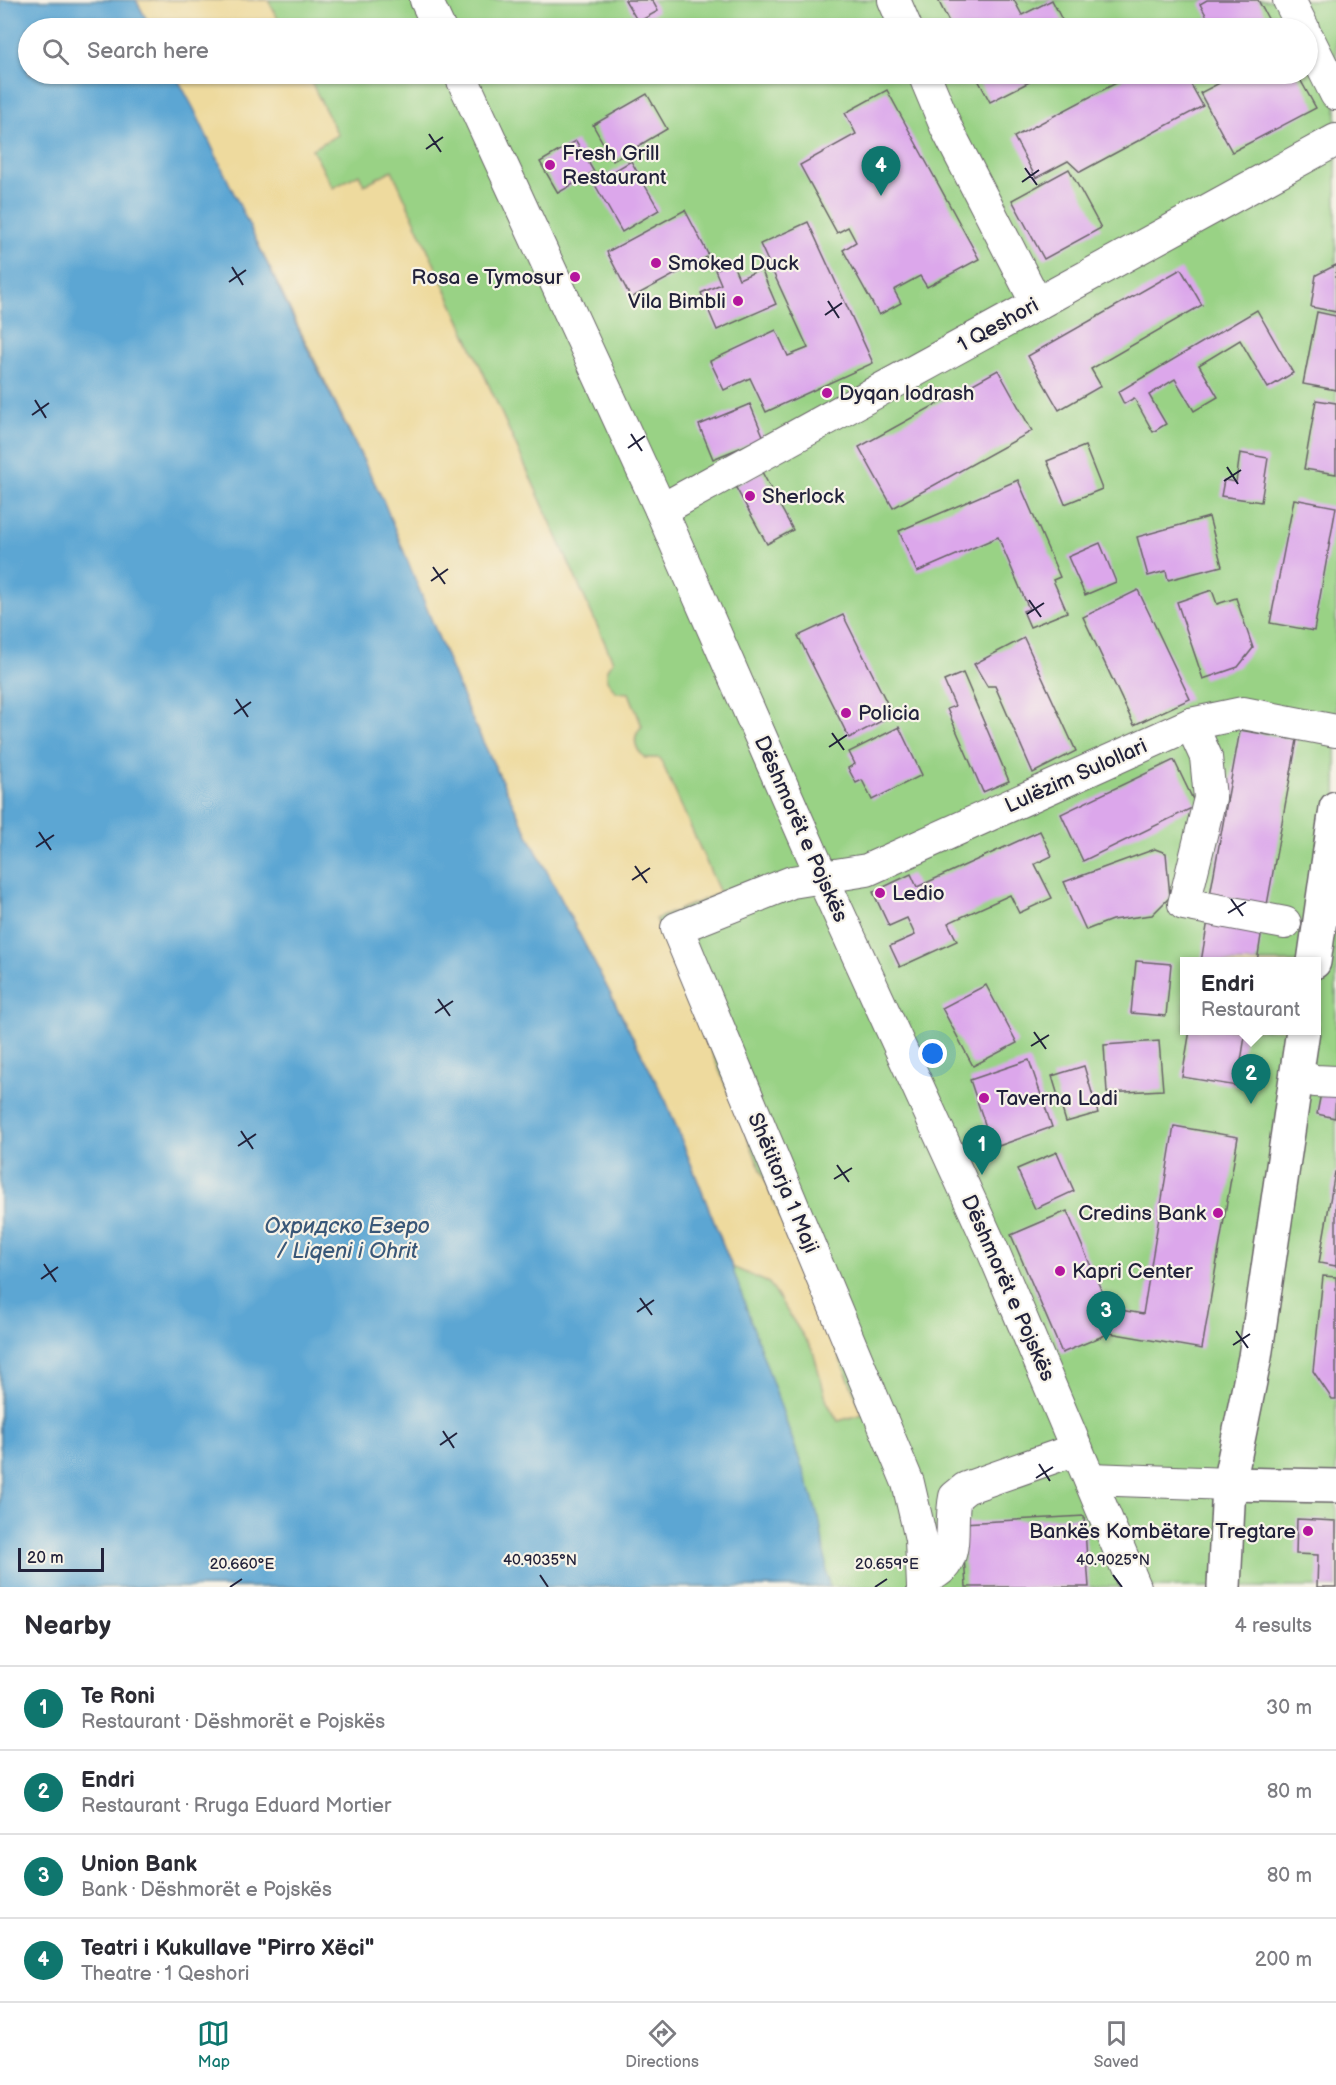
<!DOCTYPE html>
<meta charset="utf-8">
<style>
:root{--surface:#fff;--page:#f7f7f7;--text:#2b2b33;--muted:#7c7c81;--line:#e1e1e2;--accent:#0f766e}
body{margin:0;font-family:"Balsamiq Sans",sans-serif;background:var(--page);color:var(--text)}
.scale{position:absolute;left:18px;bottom:15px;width:86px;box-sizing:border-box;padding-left:6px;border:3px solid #22223b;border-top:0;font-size:16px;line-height:21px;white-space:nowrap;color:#22223b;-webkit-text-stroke:4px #f7f3e8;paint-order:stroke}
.you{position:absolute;left:933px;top:1054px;width:21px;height:21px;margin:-15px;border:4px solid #fff;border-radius:50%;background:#1a73e8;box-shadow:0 0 0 9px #1a73e833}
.badge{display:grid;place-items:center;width:39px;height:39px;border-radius:50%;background:var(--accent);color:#fff;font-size:20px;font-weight:700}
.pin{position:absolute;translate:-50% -50px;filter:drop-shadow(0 2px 3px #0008)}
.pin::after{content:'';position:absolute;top:32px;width:21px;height:18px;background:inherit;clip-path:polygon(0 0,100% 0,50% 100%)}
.popup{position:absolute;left:1180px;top:957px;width:141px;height:78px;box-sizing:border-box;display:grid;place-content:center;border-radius:0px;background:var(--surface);filter:drop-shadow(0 2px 4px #0005);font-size:20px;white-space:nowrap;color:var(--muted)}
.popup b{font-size:22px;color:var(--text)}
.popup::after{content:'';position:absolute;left:50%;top:100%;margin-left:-12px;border:12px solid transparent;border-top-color:var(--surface)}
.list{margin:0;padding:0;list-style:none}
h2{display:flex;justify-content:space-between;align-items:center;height:78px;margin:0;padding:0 24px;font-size:26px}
h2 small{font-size:20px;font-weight:400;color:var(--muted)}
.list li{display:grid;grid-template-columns:39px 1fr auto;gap:18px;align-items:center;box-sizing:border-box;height:84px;padding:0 24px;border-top:2px solid var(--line)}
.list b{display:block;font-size:22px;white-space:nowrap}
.list p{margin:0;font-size:20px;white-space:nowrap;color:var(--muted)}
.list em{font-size:20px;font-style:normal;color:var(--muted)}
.icon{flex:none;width:33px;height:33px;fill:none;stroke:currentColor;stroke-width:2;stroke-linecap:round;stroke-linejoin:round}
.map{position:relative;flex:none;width:1336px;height:1587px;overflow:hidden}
.search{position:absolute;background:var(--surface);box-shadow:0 2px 4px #0004;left:18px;right:18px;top:18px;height:66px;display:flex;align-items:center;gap:15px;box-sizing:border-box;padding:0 21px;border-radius:33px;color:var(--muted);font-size:22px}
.sheet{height:414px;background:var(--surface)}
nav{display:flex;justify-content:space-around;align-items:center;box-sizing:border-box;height:84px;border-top:2px solid var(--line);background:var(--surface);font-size:16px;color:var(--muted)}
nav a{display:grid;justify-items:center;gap:3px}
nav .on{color:var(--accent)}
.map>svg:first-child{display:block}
</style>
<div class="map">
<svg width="1336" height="1587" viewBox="0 0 1336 1587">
<rect width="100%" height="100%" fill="#f7f3e8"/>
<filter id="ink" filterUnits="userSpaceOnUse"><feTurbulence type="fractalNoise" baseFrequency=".0167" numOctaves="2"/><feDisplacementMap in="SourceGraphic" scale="12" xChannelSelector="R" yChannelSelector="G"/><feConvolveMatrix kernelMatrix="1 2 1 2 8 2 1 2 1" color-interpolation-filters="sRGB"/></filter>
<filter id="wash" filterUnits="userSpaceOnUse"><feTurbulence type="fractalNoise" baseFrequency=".008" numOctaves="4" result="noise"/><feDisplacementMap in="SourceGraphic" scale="24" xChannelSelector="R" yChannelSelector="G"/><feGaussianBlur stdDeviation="1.35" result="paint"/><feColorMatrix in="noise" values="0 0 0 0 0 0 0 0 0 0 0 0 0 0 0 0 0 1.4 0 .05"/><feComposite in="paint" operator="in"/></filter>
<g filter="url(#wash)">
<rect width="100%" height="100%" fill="#eddfbd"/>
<path fill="#99d285" stroke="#5e7a60" stroke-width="1.5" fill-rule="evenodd" d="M0,0H1336V1587H0ZM28,28H1308V74H28ZM1185,962H1317V1030H1185Z"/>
<g fill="#eeda9e" stroke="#887e6c" stroke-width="1.5">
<path d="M136,0H268L283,28H151Z"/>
<path d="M175,74H307L338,135L312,149L333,188L359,174L364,185L392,170L613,661L607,669V680L616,692L629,693L642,726C632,737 634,748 645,758H660L720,893L656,919L863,1414L838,1421L827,1402L813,1351L769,1283L732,1267L666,1101L529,837L469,713L383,500Z"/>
</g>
<path fill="#5ca6d3" stroke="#3f6487" stroke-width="1.5" d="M0,0H136L151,28H28V74H175L194,109L310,354L383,500L469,713L529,837L666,1101L732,1267L809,1487L820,1522L829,1587H0Z"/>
<g id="blocks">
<g fill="#dca7eb">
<path d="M625,0H652L658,11L638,22Z"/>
<path d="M938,0H1014L1022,15L1052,0L1066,28H952Z"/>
<path d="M1207,0H1258L1273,28H1213L1200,4Z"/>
<path d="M975,74H1045L990,102Z"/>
<path d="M1133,74H1185L1203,106L1080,172L1068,161L1036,178L1014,137Z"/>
<path d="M1237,74H1297L1316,108L1232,152L1200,93Z"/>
<path d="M887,90L979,259L927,287L920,276L894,290L901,303L879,315L843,250L856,242L848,227L837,233L800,165L856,134L845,113Z"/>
<path d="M647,94L667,129L613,161L593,125Z"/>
<path d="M576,141L594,172L558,193L540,162Z"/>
<path d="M631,161L659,210L622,232L594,183Z"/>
<path d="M1069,169L1101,228L1044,259L1012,200Z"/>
<path d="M685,210L709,256L631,298L607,252Z"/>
<path d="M808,222L873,363L766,412L750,378L724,390L710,361L776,330L788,356L808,348L760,244Z"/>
<path d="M732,262L739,279L761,269L776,304L717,330L701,293L721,284L715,270Z"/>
<path d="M1336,265V312L1311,307L1316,275Z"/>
<path d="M1181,269L1202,305L1091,369L1101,386L1059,410L1028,356Z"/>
<path d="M1257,310L1293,373L1268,388L1240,340L1199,365L1218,397L1194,411L1175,379L1149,395L1166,424L1153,432L1134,398L1124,404L1118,392Z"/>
<path d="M1317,312L1336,316V390L1303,384Z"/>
<path d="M998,370L1032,431L893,508L859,447Z"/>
<path d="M1316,400L1336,403V474L1304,469Z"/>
<path d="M750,404L764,438L713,459L699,425Z"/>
<path d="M1085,446L1102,489L1065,504L1047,461Z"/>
<path d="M1240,453L1268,458L1261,502L1221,496L1224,480L1236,482Z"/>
<path d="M762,472L793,530L767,544L735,486Z"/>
<path d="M1018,480L1060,577L1053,580L1067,612L1030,627L1023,611L1029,609L998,537L917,572L899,531Z"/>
<path d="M1294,499L1336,507L1314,631L1270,623Z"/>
<path d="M1209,517L1222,566L1168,580L1166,571L1148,576L1137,537Z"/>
<path d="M1100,543L1116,582L1085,595L1068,557Z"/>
<path d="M1138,590L1190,699L1134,725L1083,617Z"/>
<path d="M1212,590L1217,604L1236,598L1253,648L1238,667L1203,679L1177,602Z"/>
<path d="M843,615L893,715L849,738L798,636Z"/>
<path d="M1024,638L1076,751L1033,773L995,686H987L974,664Z"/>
<path d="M963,673L1009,781L983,792L947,709L955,706L944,681Z"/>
<path d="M899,727L922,775L872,800L862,780L856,783L848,768L855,764L849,752Z"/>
<path d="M1240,730L1297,740L1267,905L1210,895Z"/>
<path d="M1174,760L1196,806L1083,861L1061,814Z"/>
<path d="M1040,831L1052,856L1035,864L1052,898L1019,913L1010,895L948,923L957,941L900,967L890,946L915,935L907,918L889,926L873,892L911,874L917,887Z"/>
<path d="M1155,849L1166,853L1170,897L1152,915L1112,920L1086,930L1064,882Z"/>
<path d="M1208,920L1262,929L1257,962H1201Z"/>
<path d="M1136,961L1171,964L1166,1016L1131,1013Z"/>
<path d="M986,985L1017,1043L973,1066L942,1008Z"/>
<path d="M1190,1030H1246L1237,1086L1182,1077Z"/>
<path d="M1159,1041L1163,1090L1107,1093L1104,1045Z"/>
<path d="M1029,1060L1052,1127L993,1148L970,1080Z"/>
<path d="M1084,1066L1098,1113L1066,1122L1052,1076Z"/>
<path d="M1322,1087L1336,1090L1335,1118L1317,1114Z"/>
<path d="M1174,1126L1238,1137L1202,1349L1110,1333L1062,1353L1011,1235L1067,1211L1109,1308L1143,1314Z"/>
<path d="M1057,1152L1074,1191L1035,1209L1017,1169Z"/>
<path d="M1335,1172H1336V1266L1319,1263Z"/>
<path d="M1323,1276L1336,1277V1399H1332L1313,1371Z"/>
<path d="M1084,1516L1089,1587H966L962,1523Z"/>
<path d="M1297,1519L1336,1521V1587H1317L1318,1555L1296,1554Z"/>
</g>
</g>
</g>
<g filter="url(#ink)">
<use href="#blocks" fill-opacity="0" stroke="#696468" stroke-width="1.5"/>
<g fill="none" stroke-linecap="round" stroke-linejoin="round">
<defs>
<g id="minor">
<path d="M426,0L439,28"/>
<path d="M894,0L906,28"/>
<path d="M1289,0L1303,28"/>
<path d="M1308,38L1336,94"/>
<path d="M460,74L661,510L823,879L993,1251L1135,1587"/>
<path d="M924,74L947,129L1037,304"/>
<path d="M661,510L1336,140"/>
<path d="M1191,724L1206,757L1210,798L1184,904L1285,923"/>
<path d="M1296,1075L1315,1081L1336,1082"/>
<path d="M1090,1479L1229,1484"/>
<path d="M923,1578C964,1567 948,1530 955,1497L966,1488L1077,1449"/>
<path d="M923,1587L921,1539L908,1483L677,928L792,882L867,870L1191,724L1243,713L1336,731"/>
</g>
<g id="major">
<path d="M1314,962L1336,808"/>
<path d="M1229,1484L1336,1486"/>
<path d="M1224,1587L1229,1484L1255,1357L1303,1030"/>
</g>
</defs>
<use href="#minor" stroke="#696468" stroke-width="34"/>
<use href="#major" stroke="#696468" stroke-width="36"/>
<use href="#minor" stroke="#fff" stroke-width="32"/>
<use href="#major" stroke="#fff" stroke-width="33"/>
</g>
</g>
<path fill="none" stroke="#22223b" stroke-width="2" d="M429,134L441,152M426,149L443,137M1025,168L1037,185M1022,182L1039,170M232,267L243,285M229,282L246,270M828,301L839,318M825,315L842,303M35,400L46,418M32,415L49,403M631,434L642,451M628,448L645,436M1227,467L1238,484M1224,481L1241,470M433,567L445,584M431,581L448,569M1029,600L1041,617M1027,614L1044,603M236,699L248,717M234,714L251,702M832,733L844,750M829,747L847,735M39,832L51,850M36,847L54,835M635,866L647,883M632,880L650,868M1231,899L1243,916M1228,913L1246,902M438,999L450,1016M435,1013L453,1001M1034,1032L1046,1049M1031,1046L1049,1035M241,1131L253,1149M238,1146L256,1134M837,1165L849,1182M834,1179L852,1168M44,1264L56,1282M41,1279L58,1267M640,1298L652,1315M637,1312L654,1300M1236,1331L1248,1348M1233,1345L1250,1334M443,1431L454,1448M440,1445L457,1433M1039,1464L1050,1481M1036,1478L1053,1467M540,1575L548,1587M1113,1575L1122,1587M230,1587L242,1579M875,1587L887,1579"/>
<g fill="#b5179e" stroke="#f7f3e8" stroke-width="2">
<circle cx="550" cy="165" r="6"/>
<circle cx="656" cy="263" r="6"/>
<circle cx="575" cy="277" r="6"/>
<circle cx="738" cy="301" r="6"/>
<circle cx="827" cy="393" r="6"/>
<circle cx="750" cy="496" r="6"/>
<circle cx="846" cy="713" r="6"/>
<circle cx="880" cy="893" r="6"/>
<circle cx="984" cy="1098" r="6"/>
<circle cx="1218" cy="1213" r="6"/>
<circle cx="1060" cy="1271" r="6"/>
<circle cx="1308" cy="1531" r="6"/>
</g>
<g text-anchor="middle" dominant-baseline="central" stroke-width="4.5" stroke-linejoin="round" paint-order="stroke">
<g font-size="21" fill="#22223b" stroke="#f7f3e8" text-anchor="start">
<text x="562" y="153">Fresh Grill<tspan x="562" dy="24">Restaurant</tspan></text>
<text x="668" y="263">Smoked Duck</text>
<text x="563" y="277" text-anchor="end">Rosa e Tymosur</text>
<text x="726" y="301" text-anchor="end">Vila Bimbli</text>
<text x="839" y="393">Dyqan lodrash</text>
<text x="762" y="496">Sherlock</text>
<text x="858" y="713">Policia</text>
<text x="892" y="893">Ledio</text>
<text x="996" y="1098">Taverna Ladi</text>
<text x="1206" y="1213" text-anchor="end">Credins Bank</text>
<text x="1072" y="1271">Kapri Center</text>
<text x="1296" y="1531" text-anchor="end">Bankës Kombëtare Tregtare</text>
</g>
<g font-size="21" fill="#22223b" stroke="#f7f3e8">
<text transform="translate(998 325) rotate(-29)">1 Qeshori</text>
<text transform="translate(1076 776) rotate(-24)">Lulëzim Sulollari</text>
<text transform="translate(801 829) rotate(66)">Dëshmorët e Pojskës</text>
<text transform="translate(783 1183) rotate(67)">Shëtitorja 1 Maji</text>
<text transform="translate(1008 1288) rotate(66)">Dëshmorët e Pojskës</text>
</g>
<g font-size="22" font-style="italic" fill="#395778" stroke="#f7f3e8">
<text x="347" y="1226">Охридско Езеро<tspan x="347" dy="25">/ Liqeni i Ohrit</tspan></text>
</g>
</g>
<g font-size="15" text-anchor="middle" fill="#22223b" stroke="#f7f3e8" stroke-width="4.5" stroke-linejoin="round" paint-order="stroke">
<text x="540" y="1565">40.9035°N</text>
<text x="1113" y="1565">40.9025°N</text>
<text x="242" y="1569">20.660°E</text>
<text x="887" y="1569">20.659°E</text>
</g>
</svg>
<div class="scale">20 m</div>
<div class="you"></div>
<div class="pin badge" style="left:982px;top:1175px">1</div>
<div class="pin badge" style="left:1251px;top:1104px">2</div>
<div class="popup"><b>Endri</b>Restaurant</div>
<div class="pin badge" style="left:1106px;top:1341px">3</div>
<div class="pin badge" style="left:881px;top:196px">4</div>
<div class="search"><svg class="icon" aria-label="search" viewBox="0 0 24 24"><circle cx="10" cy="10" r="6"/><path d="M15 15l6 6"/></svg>Search here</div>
</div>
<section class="sheet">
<h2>Nearby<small>4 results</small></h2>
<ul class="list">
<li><span class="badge">1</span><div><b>Te Roni</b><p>Restaurant · Dëshmorët e Pojskës</p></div><em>30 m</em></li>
<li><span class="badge">2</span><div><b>Endri</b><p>Restaurant · Rruga Eduard Mortier</p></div><em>80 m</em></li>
<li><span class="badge">3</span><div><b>Union Bank</b><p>Bank · Dëshmorët e Pojskës</p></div><em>80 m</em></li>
<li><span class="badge">4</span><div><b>Teatri i Kukullave &quot;Pirro Xëci&quot;</b><p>Theatre · 1 Qeshori</p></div><em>200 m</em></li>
</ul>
</section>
<nav>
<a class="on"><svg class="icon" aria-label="map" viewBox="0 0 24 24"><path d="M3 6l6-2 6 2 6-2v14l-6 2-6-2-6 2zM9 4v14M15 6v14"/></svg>Map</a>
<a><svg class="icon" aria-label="directions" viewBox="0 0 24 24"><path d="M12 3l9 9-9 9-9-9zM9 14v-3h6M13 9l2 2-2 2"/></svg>Directions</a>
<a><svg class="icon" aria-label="saved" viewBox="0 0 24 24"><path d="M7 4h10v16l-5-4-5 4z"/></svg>Saved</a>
</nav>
